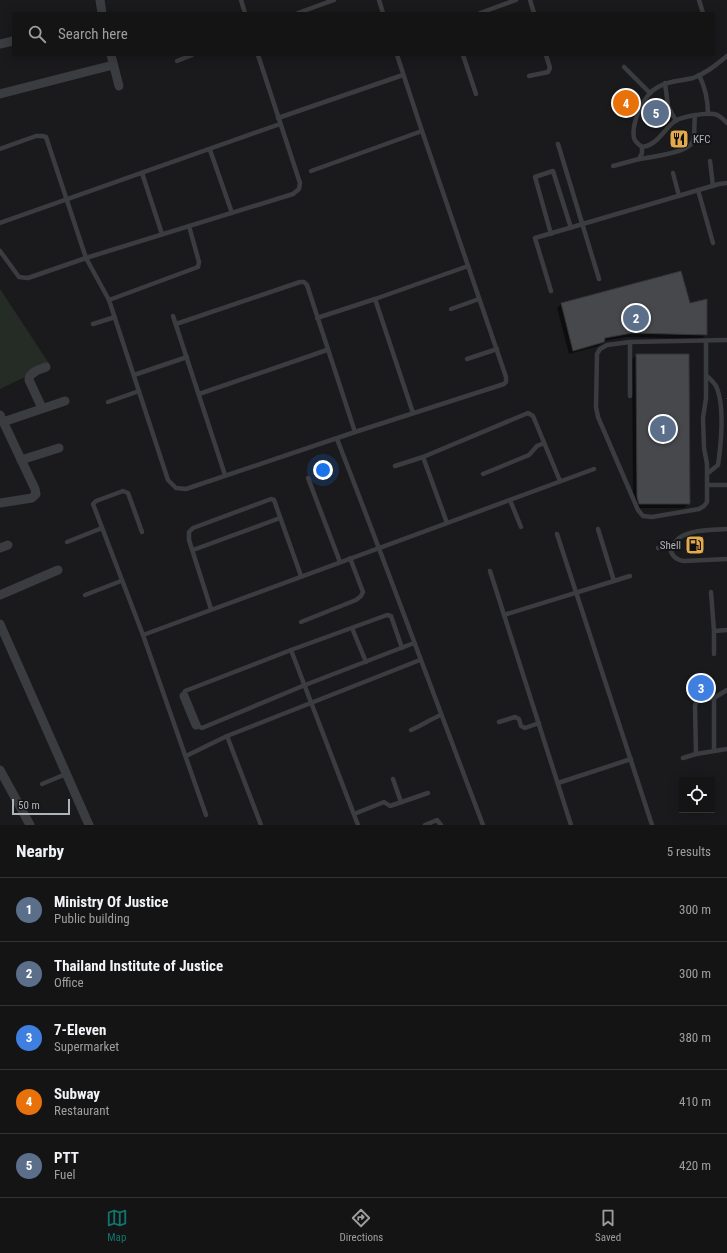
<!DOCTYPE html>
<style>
:root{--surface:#141415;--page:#1d1d1e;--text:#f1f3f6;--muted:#9d9ea0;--line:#333334;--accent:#0f766e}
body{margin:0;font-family:"Roboto Condensed",sans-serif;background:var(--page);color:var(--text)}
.controls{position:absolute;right:12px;bottom:12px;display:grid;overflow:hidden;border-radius:0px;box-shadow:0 2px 10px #0003}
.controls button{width:36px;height:36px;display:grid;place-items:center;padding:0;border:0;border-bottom:1px solid var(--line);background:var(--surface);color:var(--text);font:20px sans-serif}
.scale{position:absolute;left:12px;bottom:10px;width:58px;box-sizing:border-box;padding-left:4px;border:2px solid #aeb2ba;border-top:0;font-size:11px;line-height:14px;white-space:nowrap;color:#aeb2ba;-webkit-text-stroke:3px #151517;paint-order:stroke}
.you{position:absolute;left:323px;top:470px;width:14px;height:14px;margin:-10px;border:3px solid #fff;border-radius:50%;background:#1a73e8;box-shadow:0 0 0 6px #1a73e833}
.badge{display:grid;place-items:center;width:26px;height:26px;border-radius:50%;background:var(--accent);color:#fff;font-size:13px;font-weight:700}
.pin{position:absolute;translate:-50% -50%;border:2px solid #fff;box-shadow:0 1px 4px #0006}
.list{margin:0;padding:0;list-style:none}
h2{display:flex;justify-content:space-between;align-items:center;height:52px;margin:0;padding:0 16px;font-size:17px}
h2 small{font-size:13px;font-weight:400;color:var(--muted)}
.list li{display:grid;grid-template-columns:26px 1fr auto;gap:12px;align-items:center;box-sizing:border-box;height:64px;padding:0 16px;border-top:1px solid var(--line)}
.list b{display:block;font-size:15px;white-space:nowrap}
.list p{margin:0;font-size:13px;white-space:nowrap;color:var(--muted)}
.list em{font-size:13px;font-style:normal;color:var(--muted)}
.icon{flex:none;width:22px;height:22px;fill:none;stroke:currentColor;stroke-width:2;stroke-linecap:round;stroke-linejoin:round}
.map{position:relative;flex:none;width:727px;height:825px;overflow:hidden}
.search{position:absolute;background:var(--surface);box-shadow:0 2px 10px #0003;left:12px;right:12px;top:12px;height:44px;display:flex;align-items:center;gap:10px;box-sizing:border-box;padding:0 14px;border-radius:0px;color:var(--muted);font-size:15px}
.sheet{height:372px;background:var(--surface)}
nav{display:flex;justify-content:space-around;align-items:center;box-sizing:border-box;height:56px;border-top:1px solid var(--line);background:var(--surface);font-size:11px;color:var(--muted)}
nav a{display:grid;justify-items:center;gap:2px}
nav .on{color:var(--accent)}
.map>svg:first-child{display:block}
</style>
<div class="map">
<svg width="727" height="825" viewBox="0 0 727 825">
<rect width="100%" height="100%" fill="#1a1a1c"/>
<path fill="#242c25" d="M0,289L50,365L0,389Z"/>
<g fill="#0007">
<path d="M680,272L689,304L706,300V335L701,339L627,337L603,341L599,346L569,354L557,308L561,304Z"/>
<path d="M636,355L689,503L684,508H635L633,502L632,359Z"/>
</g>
<g fill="#47484c" stroke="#343438">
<path d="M681,271L690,303L707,299V335L632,333L605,338L604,342L573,351L561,303Z"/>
<path d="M636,354H689L690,504H639L637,497Z"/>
</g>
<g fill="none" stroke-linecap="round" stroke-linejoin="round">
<path stroke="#414347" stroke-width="1.5" stroke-dasharray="2 3" stroke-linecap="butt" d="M727,399V398"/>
<g stroke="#3b3c40" stroke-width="4.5">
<path d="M241,0L245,13"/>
<path d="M379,0L383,13"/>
<path d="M530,0L534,13"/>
<path d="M699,0L703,13"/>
<path d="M298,13L334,0"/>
<path d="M480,13L516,0"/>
<path d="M463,55L476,94"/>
<path d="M727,56C717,64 707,73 693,78C682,81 669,80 658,87C644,94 631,123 634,138C635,142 638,144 642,147C658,145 663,130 675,121C683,116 705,113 714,114C720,115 723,119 727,123"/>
<path d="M177,61L192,55"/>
<path d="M624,67L649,92"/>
<path d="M699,75C705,87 708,101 708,114"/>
<path d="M529,76L548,72L550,68L546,55"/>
<path d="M665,83L668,106L676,121"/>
<path d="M278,118L403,75"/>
<path d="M558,144L599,279"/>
<path d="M0,149L36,136H42L46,137L86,258L109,300"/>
<path d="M210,150L232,213"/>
<path d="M639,159C651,157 689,153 693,141C695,137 694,121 695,115"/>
<path d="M710,161L713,186"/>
<path d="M613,166L639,159L642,153V147"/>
<path d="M311,171L422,131"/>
<path d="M142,173L162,234"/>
<path d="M673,173L679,196"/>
<path d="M698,190L713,243"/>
<path d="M0,223L280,124"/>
<path d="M189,226L199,262L198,267L109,300L168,480L176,488L186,489L355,432L504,384L506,382V377L422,131L397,55"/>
<path d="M551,234L535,177L553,171L571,228"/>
<path d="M0,251L19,277L28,278L86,258L293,194L299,189L300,183L258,55"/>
<path d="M551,291L535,238L719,184L727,183"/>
<path d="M375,299L413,413"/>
<path d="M451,309L479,299"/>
<path d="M173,316L225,475"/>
<path d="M317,318L375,299L468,266"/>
<path d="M93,324L115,317"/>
<path d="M176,324L300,282H304L307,285L355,432"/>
<path d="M706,341V398L703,418L704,448L707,464V502L704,506L699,509L652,517L643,516L638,510L598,417L596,407L597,354L600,349L607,345L630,342L727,340"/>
<path d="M630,342V396"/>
<path d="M467,359L497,349"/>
<path d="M134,375L187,357"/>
<path d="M706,375C709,378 714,382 716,386C725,405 721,445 718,465L708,473"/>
<path d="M199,394L327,350"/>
<path d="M108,402L139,391"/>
<path d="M337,439C387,567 434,696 483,825"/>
<path d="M423,457L447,523"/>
<path d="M395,466L423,457L528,413L533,416L560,481"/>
<path d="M483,474L529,455L537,446L544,443"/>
<path d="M308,478L340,562"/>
<path d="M708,485H727"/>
<path d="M510,500L521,527"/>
<path d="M598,529L614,581"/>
<path d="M142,532L128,493L123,491L96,501L93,504L143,635L206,815"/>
<path d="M557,534L652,825"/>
<path d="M67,542L102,528"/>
<path d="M670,547C673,544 676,541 679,538C692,529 712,530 727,529"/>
<path d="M658,548L670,547C671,556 676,560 684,561L727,559"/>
<path d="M193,550L280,518"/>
<path d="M490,571L571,825"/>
<path d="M711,592L714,631"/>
<path d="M85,595L121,581"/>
<path d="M211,609L189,540V532L193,528L271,499L274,500L301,576"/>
<path d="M504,615L630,576"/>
<path d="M301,622L356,600L361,596L363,592L350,558"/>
<path d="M352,628L366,662"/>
<path d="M143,635L594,469"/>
<path d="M291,650L358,825"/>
<path d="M714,654V631L727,630"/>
<path d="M184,696L185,691L291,650L387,615L391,616L402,648"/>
<path d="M714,698V751"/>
<path d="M499,722L515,717L519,719L521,726L525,728L539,723"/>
<path d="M196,725L202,728L305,685L414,643"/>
<path d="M411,730C422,725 431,719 441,715"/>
<path d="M227,736L261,825"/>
<path d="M696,754L695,707L696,702L703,699L714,698L727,690"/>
<path d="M186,756L227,736L420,660"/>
<path d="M683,758L696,754L727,749"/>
<path d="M393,779L401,802"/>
<path d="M558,783L631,759"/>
<path d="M42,784L66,774"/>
<path d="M354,814L384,802L390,806L428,793"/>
<path d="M425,825L437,820L441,825"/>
</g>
<g stroke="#3b3c40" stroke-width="9">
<path d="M100,0L102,13"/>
<path d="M0,44L13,41"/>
<path d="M111,55L119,86"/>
<path d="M0,94L113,65"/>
<path d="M42,408L29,380C29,372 39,370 46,367"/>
<path d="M0,415L35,489L36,494L32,498L0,503"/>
<path d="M3,422L65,401"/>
<path d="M21,460L59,448"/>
<path d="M0,548L8,545"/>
<path d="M0,595L58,570"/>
<path d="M0,624L89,825"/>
<path d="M184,696L196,725"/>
<path d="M0,770L30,825"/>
</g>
</g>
<defs>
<symbol id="restaurant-square" viewBox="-11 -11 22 22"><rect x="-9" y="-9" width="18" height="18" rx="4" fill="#e2aa4b" stroke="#151517"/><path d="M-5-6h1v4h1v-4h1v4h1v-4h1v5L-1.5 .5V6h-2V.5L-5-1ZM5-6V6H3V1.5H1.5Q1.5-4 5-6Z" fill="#111"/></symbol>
<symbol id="fuel-square" viewBox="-11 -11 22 22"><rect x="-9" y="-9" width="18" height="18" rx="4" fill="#e2aa4b" stroke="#151517"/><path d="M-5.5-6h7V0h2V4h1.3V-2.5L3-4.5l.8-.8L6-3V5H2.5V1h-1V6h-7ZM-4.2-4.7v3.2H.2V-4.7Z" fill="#111"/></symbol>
</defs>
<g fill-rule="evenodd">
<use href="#restaurant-square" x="668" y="128" width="22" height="22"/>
<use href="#fuel-square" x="684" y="534" width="22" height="22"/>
</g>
<g text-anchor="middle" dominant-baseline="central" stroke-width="4" stroke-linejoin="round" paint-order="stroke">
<g font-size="11" fill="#aeb2ba" stroke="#151517" text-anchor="start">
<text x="693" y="139">KFC</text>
<text x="681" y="545" text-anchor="end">Shell</text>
</g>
</g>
</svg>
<div class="controls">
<button><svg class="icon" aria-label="locate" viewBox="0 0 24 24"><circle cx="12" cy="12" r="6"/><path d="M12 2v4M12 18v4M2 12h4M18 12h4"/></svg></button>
</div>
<div class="scale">50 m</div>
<div class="you"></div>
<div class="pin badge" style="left:663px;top:429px;background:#5c6f8a">1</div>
<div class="pin badge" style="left:636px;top:318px;background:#5c6f8a">2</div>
<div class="pin badge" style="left:701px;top:688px;background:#3f7fe0">3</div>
<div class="pin badge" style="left:626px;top:103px;background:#e8710a">4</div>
<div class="pin badge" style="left:656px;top:113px;background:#5c6f8a">5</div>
<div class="search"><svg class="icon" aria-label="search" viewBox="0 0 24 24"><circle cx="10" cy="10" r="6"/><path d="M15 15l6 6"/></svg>Search here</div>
</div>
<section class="sheet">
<h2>Nearby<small>5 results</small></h2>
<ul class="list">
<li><span class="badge" style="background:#5c6f8a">1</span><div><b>Ministry Of Justice</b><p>Public building</p></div><em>300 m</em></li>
<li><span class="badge" style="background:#5c6f8a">2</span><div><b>Thailand Institute of Justice</b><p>Office</p></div><em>300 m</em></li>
<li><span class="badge" style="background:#3f7fe0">3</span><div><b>7-Eleven</b><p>Supermarket</p></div><em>380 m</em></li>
<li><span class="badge" style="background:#e8710a">4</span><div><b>Subway</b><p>Restaurant</p></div><em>410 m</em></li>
<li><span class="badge" style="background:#5c6f8a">5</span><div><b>PTT</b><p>Fuel</p></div><em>420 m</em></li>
</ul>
</section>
<nav>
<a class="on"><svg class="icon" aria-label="map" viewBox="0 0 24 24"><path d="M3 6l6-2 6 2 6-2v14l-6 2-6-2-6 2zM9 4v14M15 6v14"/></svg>Map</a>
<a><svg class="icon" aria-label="directions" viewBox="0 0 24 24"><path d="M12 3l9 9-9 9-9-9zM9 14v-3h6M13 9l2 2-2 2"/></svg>Directions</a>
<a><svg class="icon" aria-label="saved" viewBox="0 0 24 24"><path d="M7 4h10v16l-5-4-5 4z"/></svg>Saved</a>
</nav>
